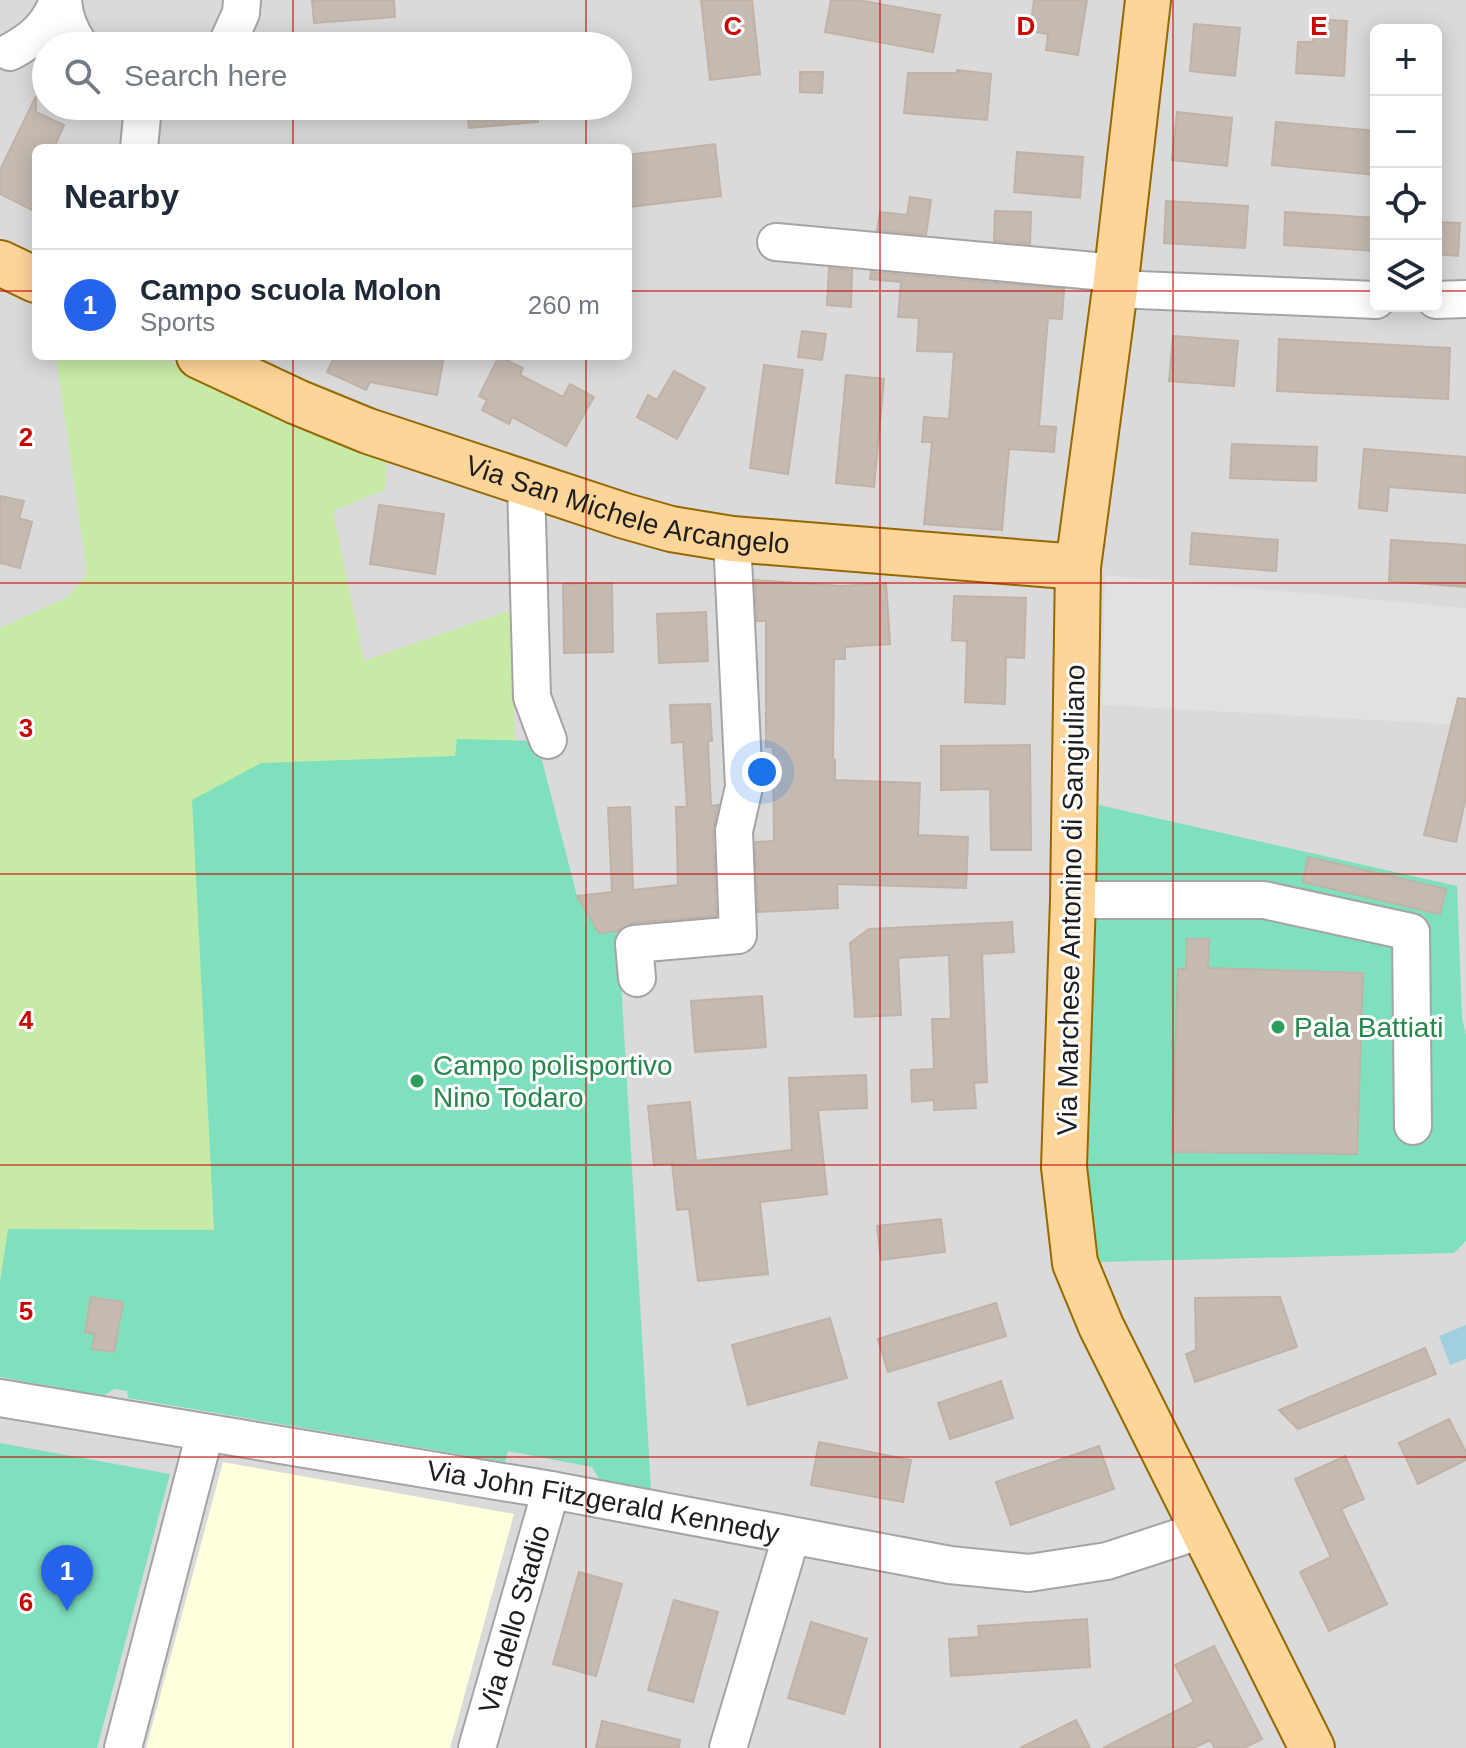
<!DOCTYPE html>
<meta charset="utf-8">
<style>
:root{--surface:#fff;--page:#f6f6f7;--text:#1f2937;--muted:#747a83;--line:#e0e1e3;--accent:#2563eb}
body{margin:0;font-family:Arial,sans-serif;background:var(--page);color:var(--text)}
.controls{position:absolute;right:24px;top:24px;display:grid;overflow:hidden;border-radius:12px;box-shadow:0 4px 20px #0003}
.controls button{width:72px;height:72px;display:grid;place-items:center;padding:0;border:0;border-bottom:2px solid var(--line);background:var(--surface);color:var(--text);font:40px sans-serif}
.you{position:absolute;left:762px;top:772px;width:28px;height:28px;margin:-20px;border:6px solid #fff;border-radius:50%;background:#1a73e8;box-shadow:0 0 0 12px #1a73e833}
.badge{display:grid;place-items:center;width:52px;height:52px;border-radius:50%;background:var(--accent);color:#fff;font-size:26px;font-weight:700}
.pin{position:absolute;translate:-50% -66px;filter:drop-shadow(0 2px 4px #0008)}
.pin::after{content:'';position:absolute;top:42px;width:28px;height:24px;background:inherit;clip-path:polygon(0 0,100% 0,50% 100%)}
.list{margin:0;padding:0;list-style:none}
h2{display:flex;justify-content:space-between;align-items:center;height:104px;margin:0;padding:0 32px;font-size:34px}
h2 small{font-size:26px;font-weight:400;color:var(--muted)}
.list li{display:grid;grid-template-columns:52px 1fr auto;gap:24px;align-items:center;box-sizing:border-box;height:112px;padding:0 32px;border-top:2px solid var(--line)}
.list b{display:block;font-size:30px;white-space:nowrap}
.list p{margin:0;font-size:26px;white-space:nowrap;color:var(--muted)}
.list em{font-size:26px;font-style:normal;color:var(--muted)}
.icon{flex:none;width:44px;height:44px;fill:none;stroke:currentColor;stroke-width:2;stroke-linecap:round;stroke-linejoin:round}
.map{position:relative;flex:none;width:1466px;height:1748px;overflow:hidden}
.search{position:absolute;background:var(--surface);box-shadow:0 4px 20px #0003;left:32px;top:32px;width:600px;height:88px;display:flex;align-items:center;gap:20px;box-sizing:border-box;padding:0 28px;border-radius:44px;color:var(--muted);font-size:30px}
.panel{position:absolute;background:var(--surface);box-shadow:0 4px 20px #0003;left:32px;top:144px;width:600px;height:216px;border-radius:12px}
.map>svg:first-child{display:block}
</style>
<div class="map">
<svg width="1466" height="1748" viewBox="0 0 1466 1748">
<rect width="100%" height="100%" fill="#efebe3"/>
<path fill="#dbdada" fill-rule="evenodd" d="M0,0H1466V1748H0ZM1376,30H1436V306H1376ZM46,46H618V106H46ZM36,148H628V356H36Z"/>
<path fill="#feffdc" d="M223,1462L514,1514L450,1748H146Z"/>
<path fill="#c7eba7" d="M56,356H157L387,456L385,490L333,511L364,661L511,610L515,742L458,739L455,756L193,800L214,1231L8,1229L0,1281V628L68,597L87,573Z"/>
<g fill="#7fe0bd">
<path d="M457,739L537,741L577,896L599,933L618,931L651,1489L599,1479L592,1467L508,1451L505,1462L128,1398L127,1391L114,1389L103,1396L0,1377V1282L8,1229L214,1230L192,800L261,763L455,756Z"/>
<path d="M1099,805L1457,886L1462,1018L1466,1035V1241L1454,1253L1099,1262L1087,1197Z"/>
<path d="M0,1443L170,1474L97,1748H0Z"/>
</g>
<path fill="#e1e1e1" d="M1105,575L1466,608V725L1102,705Z"/>
<path fill="#a2cfde" d="M1466,1325V1359L1450,1365L1439,1336Z"/>
<g fill="#c4bab2" stroke="#c1b2a5" stroke-width="2">
<path d="M312,0H394L395,17L314,23Z"/>
<path d="M701,0H752L760,74L710,80Z"/>
<path d="M831,0H858L940,15L933,52L825,32Z"/>
<path d="M1034,0H1087L1078,55L1046,50L1048,34L1030,31Z"/>
<path d="M1314,19L1347,21L1344,76L1296,73L1298,42H1313Z"/>
<path d="M1194,24L1240,28L1235,76L1190,71Z"/>
<path d="M957,70L991,74L987,120L904,113L908,73H957Z"/>
<path d="M800,72H823L822,93L800,92Z"/>
<path d="M36,96V112L64,125L54,148H36V212L0,194V170Z"/>
<path d="M467,106H538V122L469,128Z"/>
<path d="M1177,112L1232,118L1227,166L1172,160Z"/>
<path d="M1276,122L1376,131V175L1272,165Z"/>
<path d="M715,144L721,196L628,207V155Z"/>
<path d="M1017,152L1083,157L1080,198L1014,192Z"/>
<path d="M910,197L931,200L926,235L877,230L880,212L907,215Z"/>
<path d="M1166,201L1248,206L1245,248L1164,243Z"/>
<path d="M995,211L1031,212L1030,244L994,241Z"/>
<path d="M1285,212L1376,218V251L1284,245Z"/>
<path d="M1436,222L1460,223L1458,256L1436,254Z"/>
<path d="M829,268L852,270L851,307L827,305Z"/>
<path d="M871,272L1064,289L1062,319L1048,318L1039,426L1056,427L1054,452L1009,449L1002,530L924,524L932,442H922L924,417L949,419L954,352L917,351L919,318L898,317L901,282L870,279Z"/>
<path d="M802,331L826,334L822,360L798,357Z"/>
<path d="M1173,336L1238,341L1234,386L1169,381Z"/>
<path d="M1279,339L1450,348L1448,399L1277,391Z"/>
<path d="M335,356H444L437,395L370,382L366,390L327,372Z"/>
<path d="M499,356L523,368L520,375L563,397L570,384L594,397L566,446L512,417L509,424L482,410L487,400L479,396Z"/>
<path d="M764,365L803,370L788,474L750,468Z"/>
<path d="M674,371L705,388L677,439L637,417L648,395L657,400Z"/>
<path d="M846,375L884,379L874,487L836,483Z"/>
<path d="M1232,444L1317,447L1316,481L1230,478Z"/>
<path d="M1364,449L1466,457V493L1389,487L1387,511L1359,508Z"/>
<path d="M0,496L24,501L19,518L32,522L20,568L0,563Z"/>
<path d="M379,505L444,514L435,574L370,564Z"/>
<path d="M1192,533L1278,540L1276,571L1190,564Z"/>
<path d="M1391,540L1466,545V587L1389,581Z"/>
<path d="M755,580L841,586L886,583L890,644L845,647V659H834L833,760H835V780L920,783L918,835L968,837L966,888L837,884L838,908L758,912L755,842L774,841L773,747H766V621H757Z"/>
<path d="M612,583L613,652L564,653L563,584Z"/>
<path d="M954,596L1026,598L1024,658L1006,657L1005,704L965,702L967,641L952,640Z"/>
<path d="M706,612L708,661L659,663L657,614Z"/>
<path d="M1458,698L1466,699V797L1456,842L1424,835Z"/>
<path d="M710,704L712,741H708L711,806L718,805L713,831L716,916L632,923L618,931L599,933L577,896L612,892L608,808L630,807L633,890L678,885L676,807H687L683,742L672,743L670,705Z"/>
<path d="M1030,745L1031,850H991L990,789L941,790V746Z"/>
<path d="M1308,857L1446,889L1440,914L1303,882Z"/>
<path d="M1012,922L1014,952L982,954L987,1082L974,1083L976,1108L934,1110V1100L912,1102L911,1070L934,1069L932,1019H951L949,955L898,958L901,1015L855,1017L850,943L869,929Z"/>
<path d="M1187,939H1209L1208,968L1363,973L1357,1154L1172,1152L1178,969H1186Z"/>
<path d="M762,996L766,1047L695,1052L691,1001Z"/>
<path d="M866,1075L867,1108L818,1110L827,1194L760,1202L768,1274L698,1281L689,1209L677,1210L672,1163L654,1165L648,1106L690,1102L696,1161L792,1150L789,1078Z"/>
<path d="M941,1219L945,1252L881,1260L877,1226Z"/>
<path d="M91,1297L123,1302L114,1352L92,1349L95,1334L85,1332Z"/>
<path d="M1280,1297L1297,1347L1195,1382L1186,1354L1196,1350L1195,1298Z"/>
<path d="M996,1303L1006,1336L888,1372L878,1339Z"/>
<path d="M830,1318L847,1378L748,1405L732,1345Z"/>
<path d="M1425,1348L1436,1374L1298,1429L1279,1410Z"/>
<path d="M1001,1381L1013,1418L950,1439L938,1403Z"/>
<path d="M1449,1419L1466,1452V1460L1418,1484L1399,1443Z"/>
<path d="M819,1442L911,1460L903,1502L811,1485Z"/>
<path d="M1099,1446L1114,1489L1011,1525L996,1482Z"/>
<path d="M1345,1456L1364,1499L1341,1509L1387,1604L1329,1631L1300,1572L1331,1557L1295,1479Z"/>
<path d="M579,1572L622,1584L596,1676L553,1664Z"/>
<path d="M674,1600L718,1612L693,1702L648,1690Z"/>
<path d="M1087,1619L1090,1667L951,1676L949,1639L979,1637L978,1626Z"/>
<path d="M811,1622L867,1639L844,1714L788,1698Z"/>
<path d="M1214,1646L1262,1739L1244,1748H1215L1210,1740L1194,1748H1103L1194,1702L1175,1665Z"/>
<path d="M1076,1720L1090,1748H1020Z"/>
<path d="M602,1721L680,1740L679,1748H596Z"/>
</g>
<g fill="none" stroke-linecap="round" stroke-linejoin="round">
<defs>
<g id="minor">
<path d="M63,0C64,17 70,32 80,46"/>
<path d="M226,46L241,13L242,0"/>
<path d="M10,52C34,39 49,26 58,0"/>
<path d="M139,148L143,106"/>
<path d="M776,242L1117,273"/>
<path d="M1115,289L1376,300"/>
<path d="M1436,300L1466,299"/>
<path d="M526,484L532,697L548,740"/>
<path d="M1073,900H1264L1411,932L1413,1126"/>
<path d="M637,978L634,944L738,935L734,831L744,787L732,539"/>
<path id="s1" d="M0,1398L551,1490L950,1565L1029,1573L1107,1561L1202,1530"/>
<path d="M123,1748L205,1433"/>
<path id="s2" d="M477,1748L551,1490"/>
<path d="M728,1748L791,1537"/>
</g>
<g id="major">
<path d="M1148,0L1115,289L1078,567L1073,900L1064,1167L1075,1263L1101,1326L1312,1748"/>
<path d="M0,263L36,280"/>
<path id="s3" d="M199,356L297,402L368,431L625,516L671,529L732,539L1078,567"/>
</g>
</defs>
<use href="#minor" stroke="#a4a4a4" stroke-width="40"/>
<use href="#major" stroke="#976800" stroke-width="48"/>
<use href="#minor" stroke="#fff" stroke-width="36"/>
<use href="#major" stroke="#fed599" stroke-width="44"/>
</g>
<path fill="none" stroke="#cb0400" stroke-width="2" stroke-opacity="0.55" d="M293,0V46M586,0V46M880,0V1748M1173,0V1748M293,106V148M586,106V148M0,291H36M628,291H1376M1436,291H1466M293,356V1748M586,356V1748M0,583H1466M0,874H1466M0,1165H1466M0,1457H1466"/>
<g fill="#2e9e5b" stroke="#fff" stroke-width="3">
<circle cx="1278" cy="1027" r="8"/>
<circle cx="417" cy="1081" r="8"/>
</g>
<g text-anchor="middle" dominant-baseline="central" stroke-width="6" stroke-linejoin="round" paint-order="stroke">
<g font-size="28" fill="#1d1d1d" stroke="#fff">
<text stroke="none"><textPath href="#s3" startOffset="456">Via San Michele Arcangelo</textPath></text>
<text transform="translate(1071 900) rotate(-89)">Via Marchese Antonino di Sangiuliano</text>
<text stroke="none"><textPath href="#s1" startOffset="612">Via John Fitzgerald Kennedy</textPath></text>
<text stroke="none"><textPath href="#s2" startOffset="134">Via dello Stadio</textPath></text>
</g>
<g font-size="28" fill="#27864d" stroke="#fff" text-anchor="start">
<text x="1294" y="1027">Pala Battiati</text>
<text x="433" y="1065">Campo polisportivo<tspan x="433" dy="32">Nino Todaro</tspan></text>
</g>
</g>
<g font-size="26" text-anchor="middle" font-weight="bold" fill="#cb0400" stroke="#fff" stroke-width="6" stroke-linejoin="round" paint-order="stroke">
<text x="733" y="35">C</text>
<text x="1026" y="35">D</text>
<text x="1319" y="35">E</text>
<text x="26" y="446">2</text>
<text x="26" y="737">3</text>
<text x="26" y="1029">4</text>
<text x="26" y="1320">5</text>
<text x="26" y="1611">6</text>
</g>
</svg>
<div class="controls">
<button>+</button>
<button>−</button>
<button><svg class="icon" aria-label="locate" viewBox="0 0 24 24"><circle cx="12" cy="12" r="6"/><path d="M12 2v4M12 18v4M2 12h4M18 12h4"/></svg></button>
<button><svg class="icon" aria-label="layers" viewBox="0 0 24 24"><path d="M12 4l9 5-9 5-9-5zM3 14l9 5 9-5"/></svg></button>
</div>
<div class="you"></div>
<div class="pin badge" style="left:67px;top:1611px">1</div>
<div class="search"><svg class="icon" aria-label="search" viewBox="0 0 24 24"><circle cx="10" cy="10" r="6"/><path d="M15 15l6 6"/></svg>Search here</div>
<section class="panel">
<h2>Nearby<small></small></h2>
<ul class="list">
<li><span class="badge">1</span><div><b>Campo scuola Molon</b><p>Sports</p></div><em>260 m</em></li>
</ul>
</section>
</div>
